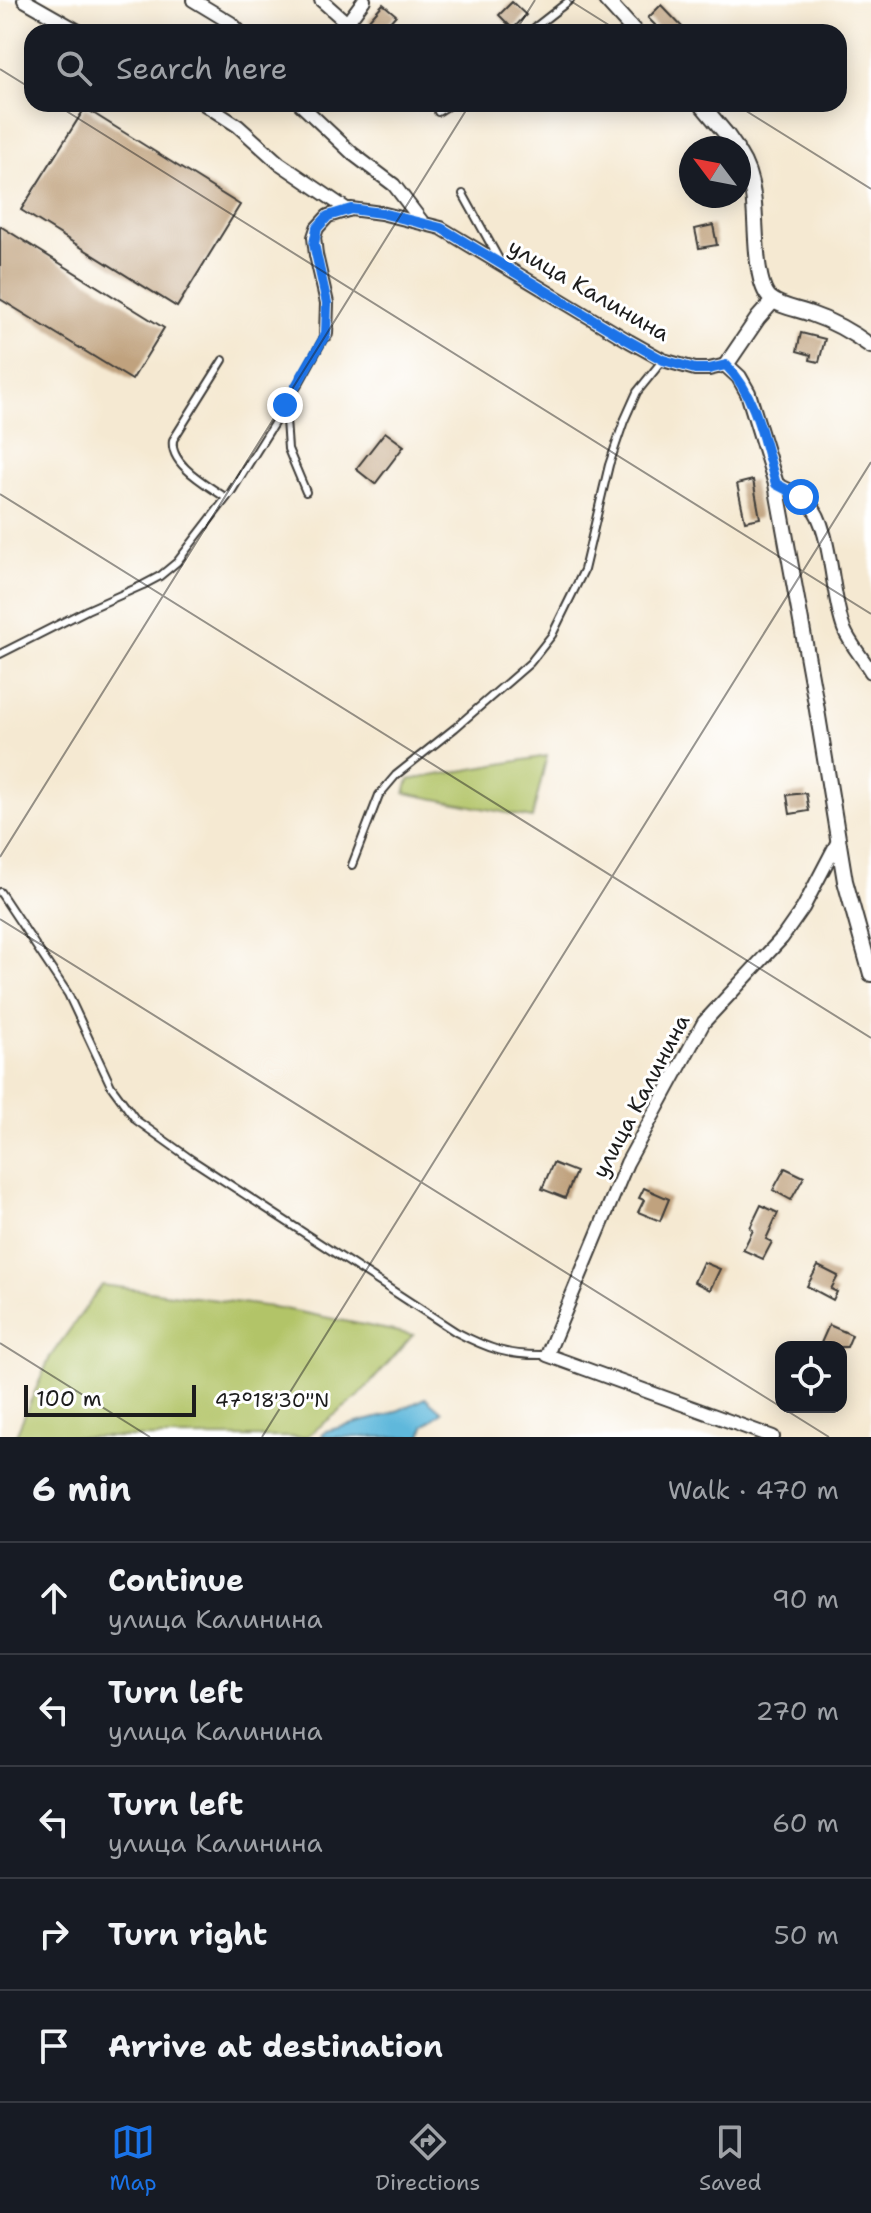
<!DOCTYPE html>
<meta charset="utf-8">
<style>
:root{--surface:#171b24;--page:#242831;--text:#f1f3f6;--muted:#9ea1a6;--line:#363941;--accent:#1a73e8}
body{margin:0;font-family:"Shantell Sans",sans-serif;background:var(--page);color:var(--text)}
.controls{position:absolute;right:24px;bottom:24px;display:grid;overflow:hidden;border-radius:16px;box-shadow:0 4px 20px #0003}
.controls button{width:72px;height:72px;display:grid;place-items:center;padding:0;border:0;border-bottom:2px solid var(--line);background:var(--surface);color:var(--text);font:40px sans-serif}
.compass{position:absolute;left:679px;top:136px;width:72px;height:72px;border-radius:50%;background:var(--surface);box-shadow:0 4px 20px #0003;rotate:302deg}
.scale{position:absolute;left:24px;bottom:20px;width:172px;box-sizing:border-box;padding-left:8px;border:4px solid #1c1c1c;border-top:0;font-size:22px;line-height:28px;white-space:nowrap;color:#1c1c1c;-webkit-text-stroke:6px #fff;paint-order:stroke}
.stop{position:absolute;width:24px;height:24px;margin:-18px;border:6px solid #1a73e8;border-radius:50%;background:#fff}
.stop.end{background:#1a73e8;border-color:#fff;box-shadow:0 2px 8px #0008}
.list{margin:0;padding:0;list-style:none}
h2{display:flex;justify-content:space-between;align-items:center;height:104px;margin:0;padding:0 32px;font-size:34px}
h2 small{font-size:26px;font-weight:400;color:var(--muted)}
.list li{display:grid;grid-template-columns:52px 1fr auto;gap:24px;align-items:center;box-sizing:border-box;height:112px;padding:0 32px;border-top:2px solid var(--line)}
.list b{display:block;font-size:30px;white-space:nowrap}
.list p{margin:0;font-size:26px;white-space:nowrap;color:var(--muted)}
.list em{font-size:26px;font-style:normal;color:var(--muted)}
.icon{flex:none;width:44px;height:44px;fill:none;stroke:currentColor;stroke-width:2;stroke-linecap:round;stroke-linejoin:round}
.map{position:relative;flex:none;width:871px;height:1437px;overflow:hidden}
.search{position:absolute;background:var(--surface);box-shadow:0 4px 20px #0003;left:24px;right:24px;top:24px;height:88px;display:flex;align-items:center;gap:20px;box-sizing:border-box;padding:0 28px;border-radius:24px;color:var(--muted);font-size:30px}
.sheet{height:664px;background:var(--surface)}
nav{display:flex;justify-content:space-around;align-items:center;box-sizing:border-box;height:112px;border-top:2px solid var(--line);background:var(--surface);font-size:22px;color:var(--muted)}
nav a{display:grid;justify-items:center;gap:4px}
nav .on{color:var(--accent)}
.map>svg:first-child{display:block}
</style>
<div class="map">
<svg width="871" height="1437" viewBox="0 0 871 1437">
<rect width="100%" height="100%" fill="#fff"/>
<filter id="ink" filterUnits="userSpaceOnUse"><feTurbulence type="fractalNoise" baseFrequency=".0125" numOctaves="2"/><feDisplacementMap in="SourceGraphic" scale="16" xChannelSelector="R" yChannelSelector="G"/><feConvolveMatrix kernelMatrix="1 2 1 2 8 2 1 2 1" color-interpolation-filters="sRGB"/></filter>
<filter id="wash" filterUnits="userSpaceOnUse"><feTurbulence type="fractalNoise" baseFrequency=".006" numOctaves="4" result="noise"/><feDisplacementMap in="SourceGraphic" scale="32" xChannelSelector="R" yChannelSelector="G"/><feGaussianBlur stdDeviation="1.8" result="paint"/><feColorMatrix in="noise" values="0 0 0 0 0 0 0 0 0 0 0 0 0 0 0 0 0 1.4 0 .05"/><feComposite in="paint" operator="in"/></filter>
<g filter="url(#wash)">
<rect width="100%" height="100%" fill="#f5e9d2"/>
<g fill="#b2c467" stroke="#677042" stroke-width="2">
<path d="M547,756L532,818L405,793L409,780Z"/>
<path d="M102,1285L280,1308L413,1335L359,1396L306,1437H15L50,1357Z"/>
</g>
<path fill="#5eb8db" stroke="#3d6a7c" stroke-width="2" d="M426,1398L442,1412L424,1426L421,1437H321L326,1431L388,1415Z"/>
<g id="blocks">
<g fill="#c0a27e">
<path d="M512,2L526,15L513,29L499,15Z"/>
<path d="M383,4L396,15L381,32L368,21Z"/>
<path d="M661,5L687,32H662L648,18Z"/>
<path d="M85,108L240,205L177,307L21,210Z"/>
<path d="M713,225L717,245L699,248L695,229Z"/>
<path d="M0,226L164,328L132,380L0,299Z"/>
<path d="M801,333L825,339L819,362L810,360L811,355L797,351Z"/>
<path d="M385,432L404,446L375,484L356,469Z"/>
<path d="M753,480L760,518L745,521L737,484Z"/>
<path d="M806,793L809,811L790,814L787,795Z"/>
<path d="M553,1163L576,1172L565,1198L542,1189Z"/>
<path d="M785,1168L804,1177L791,1200L773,1190Z"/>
<path d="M644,1188L669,1199L660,1221L638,1212L644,1200L639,1198Z"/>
<path d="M761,1205L778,1213L766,1239L772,1242L763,1259L743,1250L753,1230L750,1228Z"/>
<path d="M703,1262L720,1269L710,1290L694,1282Z"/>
<path d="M818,1266L838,1276L831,1289L837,1292L833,1300L807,1286Z"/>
<path d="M829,1325L852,1335L847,1347H829L821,1343Z"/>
</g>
</g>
</g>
<g filter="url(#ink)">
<use href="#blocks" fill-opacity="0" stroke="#3d3b37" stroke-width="2"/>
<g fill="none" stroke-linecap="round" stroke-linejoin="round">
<defs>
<g id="service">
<path d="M529,32L570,0"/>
<path d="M438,112L451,104"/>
<path d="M463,194L500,261"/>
<path d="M223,360L173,440C169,465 208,485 226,498"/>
<path d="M285,405L288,449L306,492"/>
<path d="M0,654L87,610L143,585L160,576L177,562L231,492L298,385L326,334"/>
<path d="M352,865L379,795L396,775L455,728L530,663L552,635L584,570L609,465L624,421L637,392L663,360"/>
<path d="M0,892L68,994L111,1086L136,1120L192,1160L456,1332C489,1349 508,1356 546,1355"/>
</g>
<g id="minor">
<path d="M24,0L80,32"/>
<path d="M193,0L231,23L240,32"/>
<path d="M321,0L347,23L364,0"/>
<path d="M204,104L238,126L279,163L348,210"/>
<path d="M300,104L353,154L394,185L423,223"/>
<path d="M326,334L327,303L316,255L314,237L317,228L328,216L351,209L381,213L441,228L629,341L663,360L695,369H709L726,365"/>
<path d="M776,484C787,489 800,494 809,503C832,526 831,596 844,629C850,644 863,658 871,672"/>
<path d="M773,1437L547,1355L627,1163L704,1022L782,938L803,908L838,841"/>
</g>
<g id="tertiary">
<path d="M606,0L635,32"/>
<path d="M701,104L727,135L736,148"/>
<path d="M739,154C747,166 751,180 753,195C757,218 753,282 770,298C780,307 798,309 811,314C832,321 853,333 871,346"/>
<path d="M773,301L758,318L726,365L739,377L748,393L776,484L816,704L845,881L871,974"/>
</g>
</defs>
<use href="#service" stroke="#3d3b37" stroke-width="10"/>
<use href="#minor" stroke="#3d3b37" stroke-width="16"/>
<use href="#tertiary" stroke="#3d3b37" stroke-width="18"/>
<use href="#service" stroke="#fff" stroke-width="6"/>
<use href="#minor" stroke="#fff" stroke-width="12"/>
<use href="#tertiary" stroke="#fff" stroke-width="14"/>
</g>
</g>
<g fill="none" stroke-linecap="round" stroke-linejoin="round" filter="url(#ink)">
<path stroke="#1a73e8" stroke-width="10" d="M285,405L326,334L327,303L314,244L317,228L328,216L351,209L381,213L441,228L629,341L663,360L695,369H709L726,365C757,396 764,443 776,484L801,497"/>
</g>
<path fill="none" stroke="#1c1c1c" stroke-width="2" stroke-opacity="0.45" d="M569,0L620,32M515,32L535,0M0,69L32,89M55,104L871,614M735,104L871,189M0,494L871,1038M0,857L470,104M0,919L781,1407M0,1343L150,1437M781,1407L829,1437M262,1437L871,462"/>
<g text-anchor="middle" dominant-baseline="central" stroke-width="6" stroke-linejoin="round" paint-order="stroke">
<g font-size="22" fill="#1c1c1c" stroke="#fff">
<text transform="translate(589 290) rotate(30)">улица Калинина</text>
<text transform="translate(641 1096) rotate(-62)">улица Калинина</text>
</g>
</g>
<g font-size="20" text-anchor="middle" fill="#1c1c1c" stroke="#fff" stroke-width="6" stroke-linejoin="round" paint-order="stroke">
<text x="272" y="1407">47°18'30"N</text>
</g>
</svg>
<div class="controls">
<button><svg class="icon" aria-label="locate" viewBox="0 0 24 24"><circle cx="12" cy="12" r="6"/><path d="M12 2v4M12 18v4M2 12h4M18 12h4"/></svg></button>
</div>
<svg class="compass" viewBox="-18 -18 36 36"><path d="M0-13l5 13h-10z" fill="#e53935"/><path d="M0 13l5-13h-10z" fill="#9ea1a6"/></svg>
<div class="scale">100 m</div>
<div class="stop" style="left:801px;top:497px"></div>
<div class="stop end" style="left:285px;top:405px"></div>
<div class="search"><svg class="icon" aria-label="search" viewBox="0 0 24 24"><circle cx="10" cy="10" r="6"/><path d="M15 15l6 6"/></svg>Search here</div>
</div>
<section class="sheet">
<h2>6 min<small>Walk · 470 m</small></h2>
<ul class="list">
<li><svg class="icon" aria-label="ahead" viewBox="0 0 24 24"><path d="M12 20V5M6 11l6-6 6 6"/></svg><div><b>Continue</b><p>улица Калинина</p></div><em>90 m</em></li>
<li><svg class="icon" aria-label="left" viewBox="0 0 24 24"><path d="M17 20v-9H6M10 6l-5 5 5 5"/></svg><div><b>Turn left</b><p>улица Калинина</p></div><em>270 m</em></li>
<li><svg class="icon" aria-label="left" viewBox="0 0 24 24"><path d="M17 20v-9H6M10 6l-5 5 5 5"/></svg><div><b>Turn left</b><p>улица Калинина</p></div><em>60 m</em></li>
<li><svg class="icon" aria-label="right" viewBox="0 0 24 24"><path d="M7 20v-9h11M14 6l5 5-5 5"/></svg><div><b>Turn right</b></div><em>50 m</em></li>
<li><svg class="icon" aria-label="arrive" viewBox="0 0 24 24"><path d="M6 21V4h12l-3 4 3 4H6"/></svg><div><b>Arrive at destination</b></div></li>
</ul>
</section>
<nav>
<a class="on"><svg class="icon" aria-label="map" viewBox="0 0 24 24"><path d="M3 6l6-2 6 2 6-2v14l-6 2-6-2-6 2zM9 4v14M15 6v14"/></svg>Map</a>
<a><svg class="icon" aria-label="directions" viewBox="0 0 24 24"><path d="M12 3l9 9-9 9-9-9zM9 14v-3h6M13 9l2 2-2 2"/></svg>Directions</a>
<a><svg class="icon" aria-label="saved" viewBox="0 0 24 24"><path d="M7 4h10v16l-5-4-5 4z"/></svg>Saved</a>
</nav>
